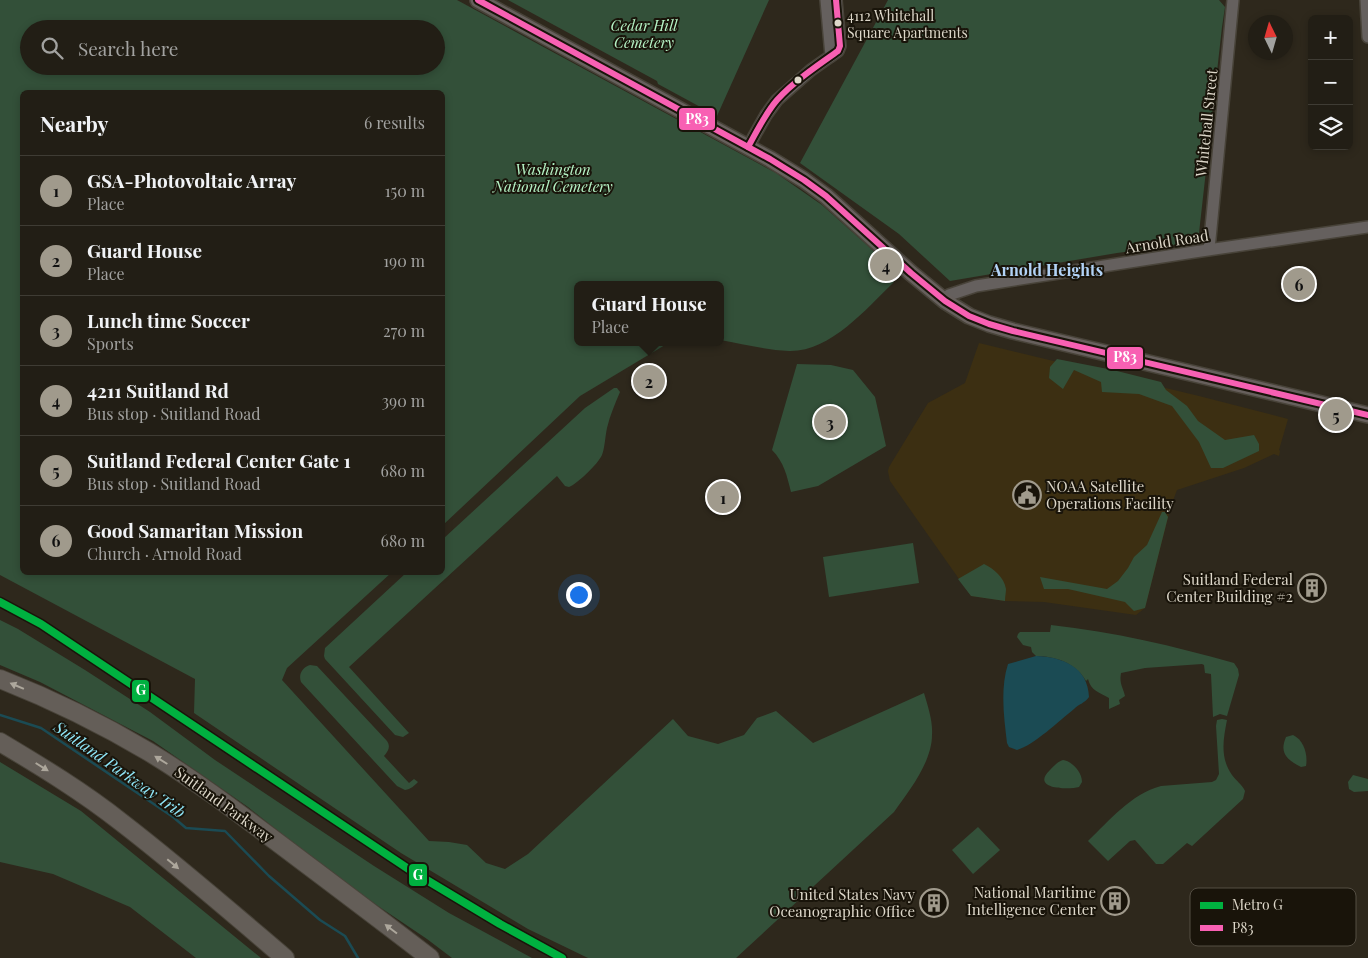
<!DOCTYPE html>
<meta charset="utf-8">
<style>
:root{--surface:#221e15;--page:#2e2b22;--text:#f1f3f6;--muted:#a2a2a0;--line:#3f3c34;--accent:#a09a8c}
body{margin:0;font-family:"Playfair Display",serif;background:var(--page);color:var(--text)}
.controls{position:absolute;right:15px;top:15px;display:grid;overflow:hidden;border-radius:8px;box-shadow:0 2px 8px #0003}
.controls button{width:45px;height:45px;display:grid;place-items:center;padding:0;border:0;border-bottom:1px solid var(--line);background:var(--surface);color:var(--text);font:25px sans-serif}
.compass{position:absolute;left:1248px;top:15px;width:45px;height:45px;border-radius:50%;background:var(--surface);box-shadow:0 2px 8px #0003;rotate:355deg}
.you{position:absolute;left:578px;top:594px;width:18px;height:18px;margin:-12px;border:4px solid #fff;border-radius:50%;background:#1a73e8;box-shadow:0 0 0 8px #1a73e833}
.badge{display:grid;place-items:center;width:32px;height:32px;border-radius:50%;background:var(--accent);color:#111;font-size:16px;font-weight:700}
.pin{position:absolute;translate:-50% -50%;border:2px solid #fff;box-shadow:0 1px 5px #0006}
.popup{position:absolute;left:574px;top:281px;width:150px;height:65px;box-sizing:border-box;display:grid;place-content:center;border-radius:8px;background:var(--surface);filter:drop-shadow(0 1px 4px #0005);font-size:16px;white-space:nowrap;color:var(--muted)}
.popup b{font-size:19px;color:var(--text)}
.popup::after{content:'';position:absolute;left:50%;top:100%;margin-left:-10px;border:10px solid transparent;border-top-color:var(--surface)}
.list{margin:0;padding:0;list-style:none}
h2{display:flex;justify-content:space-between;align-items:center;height:65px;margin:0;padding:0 20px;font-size:21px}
h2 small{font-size:16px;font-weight:400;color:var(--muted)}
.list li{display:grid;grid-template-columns:32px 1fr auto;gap:15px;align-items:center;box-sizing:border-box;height:70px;padding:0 20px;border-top:1px solid var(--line)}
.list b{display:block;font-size:19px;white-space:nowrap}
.list p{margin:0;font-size:16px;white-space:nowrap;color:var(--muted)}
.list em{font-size:16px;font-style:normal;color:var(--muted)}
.icon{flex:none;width:28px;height:28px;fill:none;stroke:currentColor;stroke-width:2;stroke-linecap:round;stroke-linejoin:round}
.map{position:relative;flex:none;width:1368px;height:958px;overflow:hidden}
.search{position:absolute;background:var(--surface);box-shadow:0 2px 8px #0003;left:20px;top:20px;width:425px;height:55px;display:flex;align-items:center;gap:12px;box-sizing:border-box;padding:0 18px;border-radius:28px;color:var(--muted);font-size:19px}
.panel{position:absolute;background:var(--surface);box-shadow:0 2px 8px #0003;left:20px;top:90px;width:425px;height:485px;border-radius:8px}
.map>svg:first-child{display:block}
</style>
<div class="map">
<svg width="1368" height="958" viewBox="0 0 1368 958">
<rect width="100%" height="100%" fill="#2e281c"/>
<path fill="#3c2f12" d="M979,343L1199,396L1288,419L1279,450L1280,451L1279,456L1274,454L1244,468L1177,490L1171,506L1145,608L1136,615L1044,602L1005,601L971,596L890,481L888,471L889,467L928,403L965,383Z"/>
<g fill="#335039" fill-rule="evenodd">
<path d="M0,0H457L776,173L822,205L895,270L896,277L893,283C866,309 830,352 789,351C766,350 743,344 720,340V285H578V342H670L580,396L443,525L442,92H22V572L391,573L287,668L282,680L429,841L449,842L467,845L486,863L505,869L528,854L673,719L688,736L718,744L744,735L757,718L776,711L813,743L924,693C928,707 933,721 932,735C932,762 909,791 894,812L736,958H588L528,929L401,853L194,713L195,679L0,575ZM29,29H436V66H29Z"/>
<path d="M508,0H769L717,116L658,84L657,81Z"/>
<path d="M888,0H1219L1225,7L1222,27L1198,242L1117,253L950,281L899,234L800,163Z"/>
<path d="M1057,359L1113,370L1161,382L1166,390L1187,406L1198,421L1225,440L1254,435L1259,444V451L1223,468H1211L1199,442L1172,406L1139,394L1102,392L1101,382L1074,370L1063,389L1049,378L1050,367Z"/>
<path d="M797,364L831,365L853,370L875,397L886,446L818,486L791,492C787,476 784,462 772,450Z"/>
<path d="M614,388H617L620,392C615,404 610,415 607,428C605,437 605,447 602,455C598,464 577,484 569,487L565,486L557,476L349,667L409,733L403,737L395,735L325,659L324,656L325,648L406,573L442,572L443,539L585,408Z"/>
<path d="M1162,512H1165L1168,517L1145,608L1134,611L1125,602L1068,589H1044L1040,577L1107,589L1118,581L1128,568L1134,557L1147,545Z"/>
<path d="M913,543L919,583L829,597L823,557Z"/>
<path d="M984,564C994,569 1004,577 1006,589C1006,593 1005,596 1005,601L971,596L958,579Z"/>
<path d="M0,620L18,629L85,670L150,712L215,760L374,866L449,913L532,958H452L427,939L338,879L248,807L153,741L40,682L0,665Z"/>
<path d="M1051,625C1114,632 1174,646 1234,663L1238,669L1239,675L1227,716L1220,714L1213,717L1211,674L1205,673L1204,665L1202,664L1145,668L1121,673C1119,684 1123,687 1125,696L1119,700L1120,704L1109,709V698C1099,692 1091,691 1088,679L1086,681C1076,663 1055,656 1036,656L1032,652L1031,647L1023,645L1017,637L1018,634L1020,632H1050Z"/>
<path d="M310,665L317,666L387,741C391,747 388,751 384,756L409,783L414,779L418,782C414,786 411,789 405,790L397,786L301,682C298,674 303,667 310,665Z"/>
<path d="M1222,719L1227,720C1223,740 1220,758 1232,775C1236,781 1242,784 1245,791L1243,799L1192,846L1187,843L1163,864H1156L1135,840L1130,841L1108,861L1088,841C1110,820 1131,794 1161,786L1212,782L1216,780L1219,774L1216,726L1217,720Z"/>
<path d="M1293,735C1304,740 1308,755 1306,766L1301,767C1287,760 1279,753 1286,737Z"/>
<path d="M1063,760C1072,761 1082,772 1082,782L1079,787C1068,790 1030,789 1050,770C1054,766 1057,762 1063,760Z"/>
<path d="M0,762L81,811L261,958H196L130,907L53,874L0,862Z"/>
<path d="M1353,775L1368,779V791L1354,792L1349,789L1348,782Z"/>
<path d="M978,827L1000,850L973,874L952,850Z"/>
</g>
<path fill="#1b4b54" d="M1036,656C1063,657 1088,667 1089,697C1085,703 1079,704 1074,709C1059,721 1034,745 1017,750L1009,747L1007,743C1004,718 1000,689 1008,664Z"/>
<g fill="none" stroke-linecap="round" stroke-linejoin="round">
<path stroke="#1b4b54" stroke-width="2.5" d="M0,715L41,728L173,817L186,828L225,831L269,876L320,920L345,936L358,958"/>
<defs>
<g id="minor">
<path d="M826,0L831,56"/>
<path d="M1366,0L1368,37"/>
<path d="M748,147L766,115L777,100L811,70L838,51L840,46L836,0"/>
<path d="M1209,249L1233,0"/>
<path d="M945,301L949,295L976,286L1194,252L1368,227"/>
</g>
<path id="major" d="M478,0L770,159L804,180L826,196L911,273L945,301L969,316L989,324L1013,331L1368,415"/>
<g id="highway">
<path d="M0,679C51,699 102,724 149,752C197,781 241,815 285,848C334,885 382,921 430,958"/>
<path d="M0,742C42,767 83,792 121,822C177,865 231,912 285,958"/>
</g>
</defs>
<use href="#minor" stroke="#484339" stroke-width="14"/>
<use href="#major" stroke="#484339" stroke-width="18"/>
<use href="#highway" stroke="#484339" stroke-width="20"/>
<use href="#minor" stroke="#65605e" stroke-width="11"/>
<use href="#major" stroke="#67605d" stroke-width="15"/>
<use href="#highway" stroke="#645e58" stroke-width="18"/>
<defs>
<g id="bus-1">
<path d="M478,0L770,159L804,180L826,196L911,273L945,301L969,316L989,324L1013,331L1368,415"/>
<path d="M748,147C757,131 765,114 777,100C793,82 818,65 838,51L840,46L836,0"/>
</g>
</defs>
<use href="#bus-1" stroke="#19140a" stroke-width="10"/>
<use href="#bus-1" stroke="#f860b3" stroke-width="6"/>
<defs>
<path id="metro-1" d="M0,602L41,624L410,870L500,924L562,958"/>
</defs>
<use href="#metro-1" stroke="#19140a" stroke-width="11"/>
<use href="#metro-1" stroke="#00b140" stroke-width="8"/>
</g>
<defs><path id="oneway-solid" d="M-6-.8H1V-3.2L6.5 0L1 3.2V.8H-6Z" transform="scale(1.25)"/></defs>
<g fill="#ada79c">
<use href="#oneway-solid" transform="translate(17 686) rotate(-157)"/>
<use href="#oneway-solid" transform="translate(161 760) rotate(-148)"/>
<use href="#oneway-solid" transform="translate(42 767) rotate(32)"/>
<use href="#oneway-solid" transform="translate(173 864) rotate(40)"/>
<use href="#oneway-solid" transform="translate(391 929) rotate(-143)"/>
</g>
<defs>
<symbol id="civic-ring" viewBox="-11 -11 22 22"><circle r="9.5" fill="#19140a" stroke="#a09a8c" stroke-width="1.5"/><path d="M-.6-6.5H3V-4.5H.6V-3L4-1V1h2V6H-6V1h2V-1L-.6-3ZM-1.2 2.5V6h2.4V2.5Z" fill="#a09a8c"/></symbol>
<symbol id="building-ring" viewBox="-11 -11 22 22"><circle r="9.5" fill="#19140a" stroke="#a09a8c" stroke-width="1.5"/><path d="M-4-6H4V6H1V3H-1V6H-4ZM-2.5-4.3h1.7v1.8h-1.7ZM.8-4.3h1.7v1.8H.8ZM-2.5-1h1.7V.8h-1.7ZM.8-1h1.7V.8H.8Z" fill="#a09a8c"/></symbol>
</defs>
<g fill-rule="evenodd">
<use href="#civic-ring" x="1011" y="479" width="32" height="32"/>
<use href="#building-ring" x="1296" y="572" width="32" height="32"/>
<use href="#building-ring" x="1099" y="885" width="32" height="32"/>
<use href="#building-ring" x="918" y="887" width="32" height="32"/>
</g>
<g fill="#ddd7c9" stroke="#19140a" stroke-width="2">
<circle cx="838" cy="23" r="4.5"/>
<circle cx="798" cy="80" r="4.5"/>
</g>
<g text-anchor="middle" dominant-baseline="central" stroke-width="4" stroke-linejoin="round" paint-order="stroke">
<g font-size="14" fill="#ddd7c9" stroke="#19140a" text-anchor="start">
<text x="847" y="15">4112 Whitehall<tspan x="847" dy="17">Square Apartments</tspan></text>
</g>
<g font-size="15" font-style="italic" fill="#b6f4c6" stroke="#19140a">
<text x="644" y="25">Cedar Hill<tspan x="644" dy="17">Cemetery</tspan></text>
<text x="553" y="169">Washington<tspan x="553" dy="17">National Cemetery</tspan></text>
</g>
<g font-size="15" fill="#ddd7c9" stroke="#19140a">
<text transform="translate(1206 123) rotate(-84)">Whitehall Street</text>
<text transform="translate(1167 241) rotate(-9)">Arnold Road</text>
<text transform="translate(224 804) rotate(36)">Suitland Parkway</text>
</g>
<g font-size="15" fill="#ddd7c9" stroke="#19140a" text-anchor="end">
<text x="1046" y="486" text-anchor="start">NOAA Satellite<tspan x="1046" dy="17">Operations Facility</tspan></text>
<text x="1293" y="579">Suitland Federal<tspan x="1293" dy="17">Center Building #2</tspan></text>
<text x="1096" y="892">National Maritime<tspan x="1096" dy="17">Intelligence Center</tspan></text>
<text x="915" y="894">United States Navy<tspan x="915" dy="17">Oceanographic Office</tspan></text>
</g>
<g font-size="16" font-weight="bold" fill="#b2d3f6" stroke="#19140a">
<text x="1047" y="269">Arnold Heights</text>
</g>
<g font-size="16" font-style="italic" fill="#8fe6f8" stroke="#19140a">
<text transform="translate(120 769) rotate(35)">Suitland Parkway Trib</text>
</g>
</g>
<rect x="1190" y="888" width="166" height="58" rx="8" fill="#19140a" stroke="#544e43" stroke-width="1"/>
<rect x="1200" y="902" width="23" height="7" fill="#00b140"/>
<rect x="1200" y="925" width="23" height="6" fill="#f860b3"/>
<g font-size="14" fill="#ddd7c9">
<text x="1232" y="910">Metro G</text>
<text x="1232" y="933">P83</text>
</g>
<g stroke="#19140a" stroke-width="2">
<rect x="678" y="107" width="38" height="24" rx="5" fill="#f860b3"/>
<rect x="1106" y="346" width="38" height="24" rx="5" fill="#f860b3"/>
<rect x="131" y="679" width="19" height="24" rx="5" fill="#00b140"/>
<rect x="408" y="863" width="20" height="24" rx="5" fill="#00b140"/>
</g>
<g font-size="14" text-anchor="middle" font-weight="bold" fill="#fff">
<text x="697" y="124">P83</text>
<text x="1125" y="362">P83</text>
<text x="141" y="695">G</text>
<text x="418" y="880">G</text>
</g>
</svg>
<div class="controls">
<button>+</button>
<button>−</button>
<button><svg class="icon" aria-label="layers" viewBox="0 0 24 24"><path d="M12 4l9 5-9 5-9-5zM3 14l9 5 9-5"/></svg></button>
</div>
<svg class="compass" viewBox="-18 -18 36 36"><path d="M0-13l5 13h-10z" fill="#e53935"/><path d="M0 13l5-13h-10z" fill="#a2a2a0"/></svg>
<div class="you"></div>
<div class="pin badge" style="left:723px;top:497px">1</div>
<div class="pin badge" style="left:649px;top:381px">2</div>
<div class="popup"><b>Guard House</b>Place</div>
<div class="pin badge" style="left:830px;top:422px">3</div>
<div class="pin badge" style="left:886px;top:265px">4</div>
<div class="pin badge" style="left:1336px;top:415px">5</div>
<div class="pin badge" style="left:1299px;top:284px">6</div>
<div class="search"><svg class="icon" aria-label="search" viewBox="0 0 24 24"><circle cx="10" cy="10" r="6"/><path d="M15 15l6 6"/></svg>Search here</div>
<section class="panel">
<h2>Nearby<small>6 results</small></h2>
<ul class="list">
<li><span class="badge">1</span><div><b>GSA-Photovoltaic Array</b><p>Place</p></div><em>150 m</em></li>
<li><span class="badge">2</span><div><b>Guard House</b><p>Place</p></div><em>190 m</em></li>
<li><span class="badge">3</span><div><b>Lunch time Soccer</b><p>Sports</p></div><em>270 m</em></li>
<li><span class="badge">4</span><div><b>4211 Suitland Rd</b><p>Bus stop · Suitland Road</p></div><em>390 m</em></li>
<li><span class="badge">5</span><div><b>Suitland Federal Center Gate 1</b><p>Bus stop · Suitland Road</p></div><em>680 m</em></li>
<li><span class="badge">6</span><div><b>Good Samaritan Mission</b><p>Church · Arnold Road</p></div><em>680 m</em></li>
</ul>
</section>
</div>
